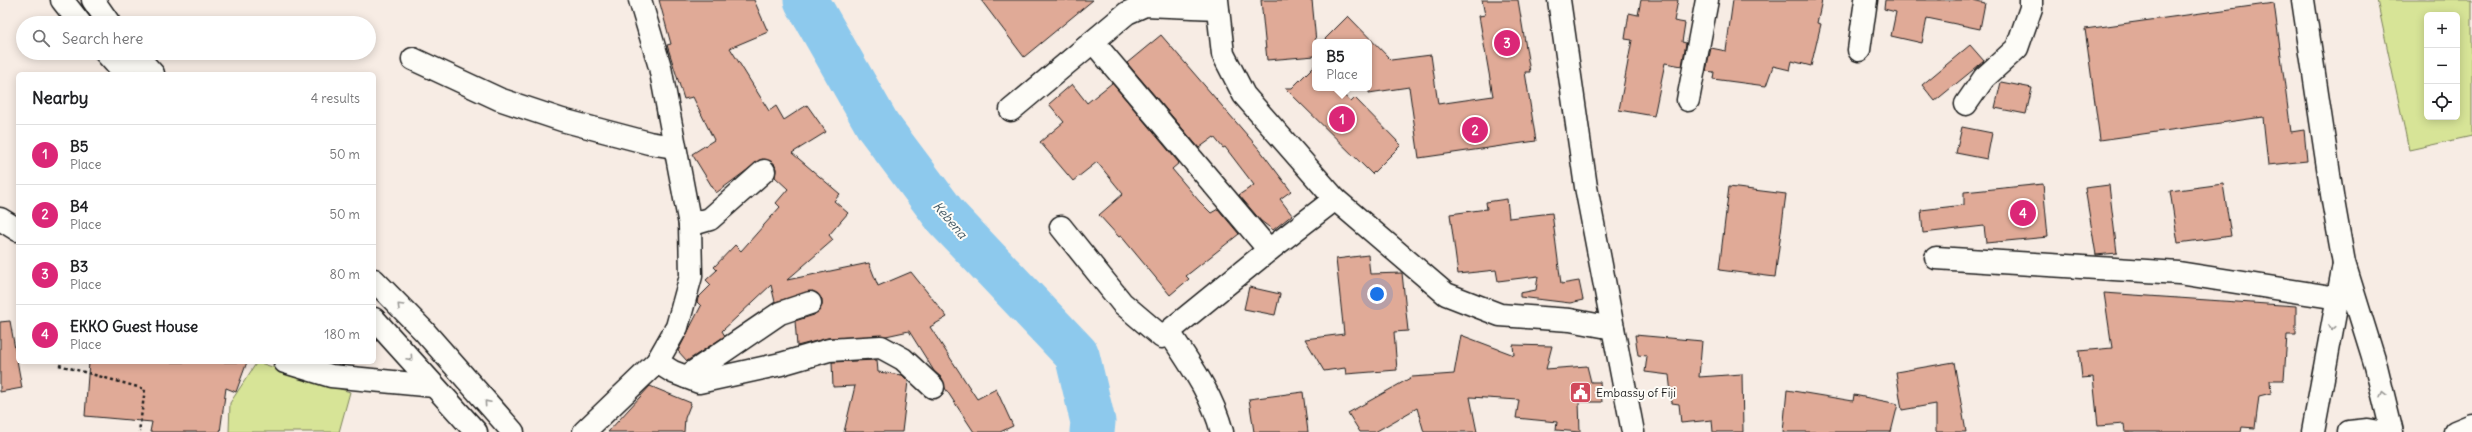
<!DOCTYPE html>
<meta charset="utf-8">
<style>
:root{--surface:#fff;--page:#f2f2f2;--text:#202124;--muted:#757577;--line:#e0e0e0;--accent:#db2777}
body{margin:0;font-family:Delius,sans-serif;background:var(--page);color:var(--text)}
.controls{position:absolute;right:12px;top:12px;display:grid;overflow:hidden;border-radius:6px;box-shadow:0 2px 10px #0003}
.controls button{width:36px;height:36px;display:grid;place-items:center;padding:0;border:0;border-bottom:1px solid var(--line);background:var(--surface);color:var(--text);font:20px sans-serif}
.you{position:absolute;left:1377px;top:294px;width:14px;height:14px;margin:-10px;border:3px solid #fff;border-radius:50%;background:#1a73e8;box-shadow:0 0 0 6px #1a73e833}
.badge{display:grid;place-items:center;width:26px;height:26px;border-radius:50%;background:var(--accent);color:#fff;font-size:13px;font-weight:700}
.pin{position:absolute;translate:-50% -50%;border:2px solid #fff;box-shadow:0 1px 4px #0006}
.popup{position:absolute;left:1312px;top:39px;width:60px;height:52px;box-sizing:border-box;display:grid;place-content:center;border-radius:6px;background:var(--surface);filter:drop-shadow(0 1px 3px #0005);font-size:13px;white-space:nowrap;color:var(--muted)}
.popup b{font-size:15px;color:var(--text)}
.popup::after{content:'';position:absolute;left:50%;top:100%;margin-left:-8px;border:8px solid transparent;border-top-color:var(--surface)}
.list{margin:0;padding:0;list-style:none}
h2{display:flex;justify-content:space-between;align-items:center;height:52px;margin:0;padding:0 16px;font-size:17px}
h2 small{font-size:13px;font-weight:400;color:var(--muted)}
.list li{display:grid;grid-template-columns:26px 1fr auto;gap:12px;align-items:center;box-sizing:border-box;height:60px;padding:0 16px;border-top:1px solid var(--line)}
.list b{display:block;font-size:15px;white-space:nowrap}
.list p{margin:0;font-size:13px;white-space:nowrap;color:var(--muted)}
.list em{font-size:13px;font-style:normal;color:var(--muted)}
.icon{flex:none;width:22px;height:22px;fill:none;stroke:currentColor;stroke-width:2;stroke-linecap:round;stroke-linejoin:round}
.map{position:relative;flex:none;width:2472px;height:432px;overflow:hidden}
.search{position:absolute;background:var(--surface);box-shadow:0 2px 10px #0003;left:16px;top:16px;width:360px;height:44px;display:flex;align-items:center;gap:10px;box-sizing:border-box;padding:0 14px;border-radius:22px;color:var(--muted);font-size:15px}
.panel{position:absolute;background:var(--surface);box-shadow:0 2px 10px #0003;left:16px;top:72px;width:360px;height:292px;border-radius:6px}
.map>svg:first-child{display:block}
</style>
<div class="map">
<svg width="2472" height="432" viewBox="0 0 2472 432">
<rect width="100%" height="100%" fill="#f7ece4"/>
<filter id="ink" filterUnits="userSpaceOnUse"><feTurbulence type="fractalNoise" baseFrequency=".025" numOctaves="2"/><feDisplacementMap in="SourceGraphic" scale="8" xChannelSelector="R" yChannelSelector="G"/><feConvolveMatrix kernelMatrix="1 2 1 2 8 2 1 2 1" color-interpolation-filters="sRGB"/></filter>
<g filter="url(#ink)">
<g fill="#d7e497" stroke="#7a805a" fill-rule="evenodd">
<path d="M2377,0H2472V136L2409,150ZM2427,15H2457V117H2427Z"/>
<path d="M257,362L350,392L339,432H229L230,403Z"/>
</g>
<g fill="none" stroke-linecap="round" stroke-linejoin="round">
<path stroke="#8dc9ed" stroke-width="45" d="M806,0L878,126L947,218L1077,355L1093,422L1092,432"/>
</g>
<g fill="#e0aa97" stroke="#1c1c1c">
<path d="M659,0H754L768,32L730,48L769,111L776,106L784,120L807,105L826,132L792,153L840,194L834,201L848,213L829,235L833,240L787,280L869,263L878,286L911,272L947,317L930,327L977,399L996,389L1013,426L1000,432H974L945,388L942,378L934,371L909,331L886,336L828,338L797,346L795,321L814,315L822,306V299L813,291L775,302L771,285L722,331L725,336L687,361L678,351L701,306L697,302L698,298L711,285L706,280L717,270L714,267L735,245L741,251L780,207L776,203L788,189L775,177L776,169L774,163L762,159L716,193L692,154L714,140L693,97L684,99L667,45L671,44Z"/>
<path d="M981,0H1093L1024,57Z"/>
<path d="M1261,0H1312L1316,42L1315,56L1267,60Z"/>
<path d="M1482,0H1518L1530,72H1525L1536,141L1419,158L1409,87L1369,93V42H1322L1348,16L1391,60L1431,55L1438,104L1493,96L1479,16L1485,15Z"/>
<path d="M1641,0H1678L1674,21L1685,23L1682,42L1686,43L1682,66L1665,63L1654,116L1619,110L1632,40L1625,39L1629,13L1638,15Z"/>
<path d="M1733,0H1822L1817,23L1821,24L1811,66L1792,61L1790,70L1773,66L1766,86L1713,79L1714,72L1706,71L1711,48L1726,51Z"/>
<path d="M1885,0H1973L1985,3L1980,29L1927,18L1922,43L1891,36L1896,12L1884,9Z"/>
<path d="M2274,3L2291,132L2304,130L2307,161L2268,165L2263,117L2100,140L2085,29Z"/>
<path d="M1161,35L1260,150L1291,191L1280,199L1292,215L1273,230L1261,221L1239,195L1254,185L1225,147L1223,148L1214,137L1199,148L1127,63Z"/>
<path d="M1970,45L1984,61L1935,101L1922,85Z"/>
<path d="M1315,65V88H1336L1351,102L1355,98L1401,145L1372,174L1285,88H1292Z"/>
<path d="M2001,82L2032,88L2026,114L1995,108Z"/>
<path d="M1112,83L1179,163L1172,169L1199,201L1211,213L1218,209L1239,234L1186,276L1189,279L1170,295L1121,236L1119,237L1099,215L1123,194L1097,162L1073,181L1040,142L1064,122L1049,104L1072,84L1087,103Z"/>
<path d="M1962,127L1992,133L1987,159L1956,153Z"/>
<path d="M2043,184L2048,237L1986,243L1984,226L1923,233L1921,210L1964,205V192Z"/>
<path d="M2223,184L2231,236L2178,243L2170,191Z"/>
<path d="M2109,185L2117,253L2096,255L2085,188Z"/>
<path d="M1729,187L1786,194L1775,277L1719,270Z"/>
<path d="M1507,199L1509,218L1552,213L1561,284L1579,281L1583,300L1570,303L1520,297V293L1536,290L1538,276L1498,281L1496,270L1458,274L1450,214L1487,209L1486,202Z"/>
<path d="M1368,255L1370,274L1402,273L1408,331L1394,332L1397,370L1346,374L1345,368L1324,371L1305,339L1344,334L1336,259Z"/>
<path d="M1249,287L1280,294L1275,315L1244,309Z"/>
<path d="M2104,293L2296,306V335H2287L2284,380H2270L2271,393L2259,396L2255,428L2242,427L2241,432H2125L2124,424L2098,426L2093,377L2082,378L2079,351L2112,348Z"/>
<path d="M10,321L22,388L0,392V322Z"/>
<path d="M1461,335L1514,355L1513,345L1552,346L1546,369L1587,366L1591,382H1600L1602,402H1579L1580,432L1556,430L1557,422L1516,418L1519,400L1470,397L1477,432H1424L1417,408L1375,432H1360L1348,413L1412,377L1454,374Z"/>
<path d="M1635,335L1702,341L1699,377L1742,374L1743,432H1713L1712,420L1681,423L1679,404L1672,403L1669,375L1645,372L1647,356L1638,355Z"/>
<path d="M877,360L878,372L902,375L908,381L902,432H844L855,386L833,387L832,362Z"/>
<path d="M89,362H247L236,392L226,388L220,432H150L152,422L85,416Z"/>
<path d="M1954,362L1966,432H1936V404L1902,410L1896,372Z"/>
<path d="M650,386L691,403L685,418L684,432H608Z"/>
<path d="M1787,390L1853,401L1854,395L1898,404L1891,432H1783Z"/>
<path d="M1303,392L1308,432H1254L1249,399Z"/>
</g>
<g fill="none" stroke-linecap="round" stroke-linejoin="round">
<defs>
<g id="minor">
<path d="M1559,0L1586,187L1633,432"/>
<path d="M1094,43L1269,250L1335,199L1244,95L1223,54L1217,0"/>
<path d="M1859,50L1866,0"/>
<path d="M413,59L499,99L562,120L649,143L674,147"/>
<path d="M1688,100L1707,0"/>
<path d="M1966,104L1984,78L2017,48L2031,8V0"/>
<path d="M1011,110L1127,13L1145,5L1217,8"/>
<path d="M1335,199L1446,294L1500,315L1570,320L1613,328"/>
<path d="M0,219L18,230"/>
<path d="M690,225L710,219L764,171"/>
<path d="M1061,227L1122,303L1162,337L1269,250"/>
<path d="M1936,258L2179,273L2338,298"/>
<path d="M1169,332C1190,364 1212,394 1222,432"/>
<path d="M285,362L331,376L434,386"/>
<path d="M657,362L673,372L699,382L781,364L829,350L881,347L903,359L933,387"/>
<path d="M686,377L780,313L810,303"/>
<path d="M584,432L657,362L677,327L691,276L690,225L660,67L640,0"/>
</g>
<g id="major">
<path d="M62,0L80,23"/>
<path d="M93,0L109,23"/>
<path d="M2303,0L2333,201L2344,263L2376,366L2392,432"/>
<path d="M106,53L125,74"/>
<path d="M134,53L153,74"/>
<path d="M374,280L424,331L513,432"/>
<path d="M374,319L476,432"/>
<path d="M2313,432L2344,264"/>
<path d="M2349,432L2368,430L2379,432"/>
<path d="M2455,432L2472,425"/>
</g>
</defs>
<use href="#minor" stroke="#1c1c1c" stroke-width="25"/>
<use href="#major" stroke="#1c1c1c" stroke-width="25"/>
<path stroke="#1c1c1c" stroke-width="2.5" stroke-dasharray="3 3" stroke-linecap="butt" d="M59,365L145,389L139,432"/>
<use href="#minor" stroke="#fdfcf7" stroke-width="22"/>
<use href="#major" stroke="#fdfcf7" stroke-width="22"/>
</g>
<defs><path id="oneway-chevron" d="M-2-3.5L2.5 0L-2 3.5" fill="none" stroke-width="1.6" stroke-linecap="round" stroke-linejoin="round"/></defs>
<g stroke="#989794">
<use href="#oneway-chevron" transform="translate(400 306) rotate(-135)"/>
<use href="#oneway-chevron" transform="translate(2332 328) rotate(101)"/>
<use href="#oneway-chevron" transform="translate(410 358) rotate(49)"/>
<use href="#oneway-chevron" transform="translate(2383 394) rotate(-103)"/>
<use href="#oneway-chevron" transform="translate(487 403) rotate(-131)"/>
</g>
</g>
<defs>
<symbol id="civic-square" viewBox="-11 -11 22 22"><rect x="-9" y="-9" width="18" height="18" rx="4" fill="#d1495b" stroke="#fdfcf7"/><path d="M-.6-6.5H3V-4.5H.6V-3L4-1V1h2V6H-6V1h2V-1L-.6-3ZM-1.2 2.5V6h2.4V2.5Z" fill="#fff"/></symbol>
</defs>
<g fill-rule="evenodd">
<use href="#civic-square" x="1568" y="380" width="25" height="25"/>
</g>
<g text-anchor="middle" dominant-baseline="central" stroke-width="4" stroke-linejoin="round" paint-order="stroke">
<g font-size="12" fill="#1c1c1c" stroke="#fdfcf7" text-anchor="start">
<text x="1596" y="392">Embassy of Fiji</text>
</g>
<g font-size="13" font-style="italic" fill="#445965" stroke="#fdfcf7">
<text transform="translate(950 220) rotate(49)">Kebena</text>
</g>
</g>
</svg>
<div class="controls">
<button>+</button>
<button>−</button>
<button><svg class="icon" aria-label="locate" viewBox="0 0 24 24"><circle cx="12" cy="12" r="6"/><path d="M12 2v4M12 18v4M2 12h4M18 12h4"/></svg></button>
</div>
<div class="you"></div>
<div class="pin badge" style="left:1342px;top:119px">1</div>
<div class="popup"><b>B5</b>Place</div>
<div class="pin badge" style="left:1475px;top:130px">2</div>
<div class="pin badge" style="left:1507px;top:43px">3</div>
<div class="pin badge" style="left:2023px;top:213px">4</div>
<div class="search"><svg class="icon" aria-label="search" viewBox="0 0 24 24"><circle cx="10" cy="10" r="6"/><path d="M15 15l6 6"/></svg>Search here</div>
<section class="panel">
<h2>Nearby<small>4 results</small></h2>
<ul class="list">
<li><span class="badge">1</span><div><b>B5</b><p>Place</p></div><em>50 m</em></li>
<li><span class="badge">2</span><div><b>B4</b><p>Place</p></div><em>50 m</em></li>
<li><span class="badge">3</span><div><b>B3</b><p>Place</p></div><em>80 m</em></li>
<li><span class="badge">4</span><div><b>EKKO Guest House</b><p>Place</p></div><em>180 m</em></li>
</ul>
</section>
</div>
